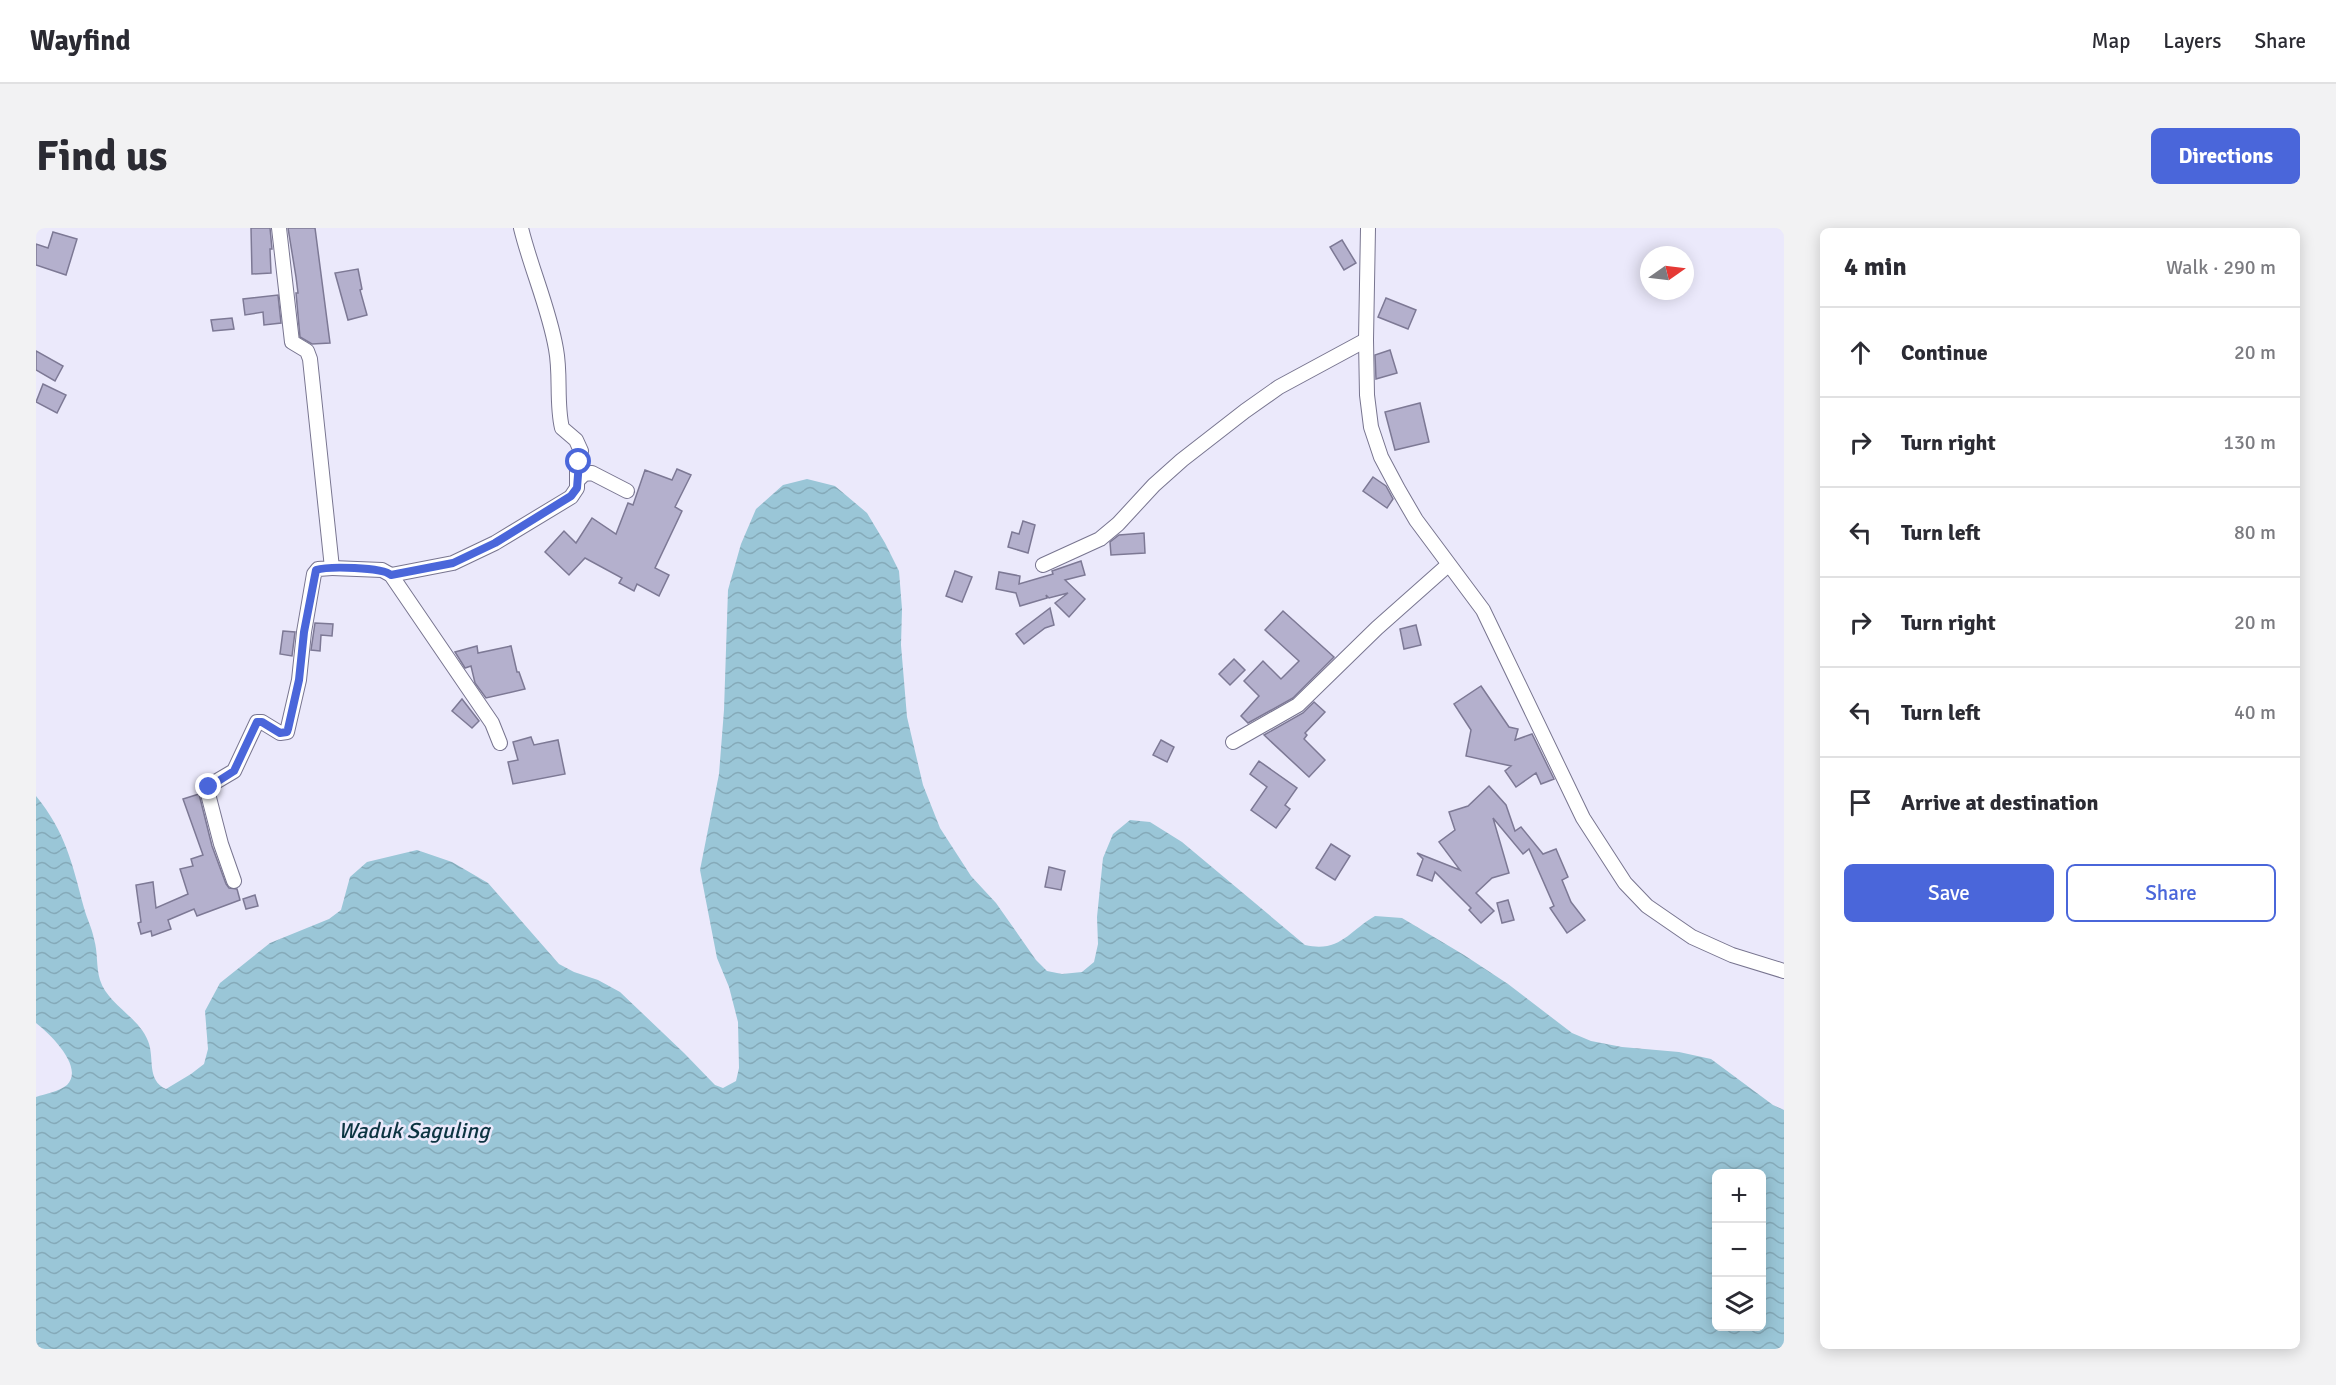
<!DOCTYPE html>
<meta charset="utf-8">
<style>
:root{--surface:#fff;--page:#f2f2f3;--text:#2b2b33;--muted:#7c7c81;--line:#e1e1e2;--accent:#4a66da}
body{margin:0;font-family:Signika,sans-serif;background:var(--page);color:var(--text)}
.controls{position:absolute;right:18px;bottom:18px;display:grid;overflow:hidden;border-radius:9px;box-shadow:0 3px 15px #0003}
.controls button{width:54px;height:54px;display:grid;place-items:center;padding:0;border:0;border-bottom:2px solid var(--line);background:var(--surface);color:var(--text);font:30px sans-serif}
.compass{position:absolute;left:1604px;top:18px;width:54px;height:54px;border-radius:50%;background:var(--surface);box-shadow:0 3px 15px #0003;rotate:76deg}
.stop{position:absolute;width:18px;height:18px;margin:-14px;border:4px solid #4a66da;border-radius:50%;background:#fff}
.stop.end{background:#4a66da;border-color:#fff;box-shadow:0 2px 6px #0008}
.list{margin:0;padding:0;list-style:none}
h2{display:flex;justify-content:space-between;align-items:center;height:78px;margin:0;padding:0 24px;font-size:26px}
h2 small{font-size:20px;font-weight:400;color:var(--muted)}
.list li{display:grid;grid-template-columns:39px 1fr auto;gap:18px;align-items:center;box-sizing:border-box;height:90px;padding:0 24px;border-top:2px solid var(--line)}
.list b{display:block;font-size:22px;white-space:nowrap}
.list em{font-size:20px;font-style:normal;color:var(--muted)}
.actions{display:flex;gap:12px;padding:18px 24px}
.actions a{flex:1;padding:14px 0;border:2px solid var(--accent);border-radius:9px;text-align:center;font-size:21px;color:var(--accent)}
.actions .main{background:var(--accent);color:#fff}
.icon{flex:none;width:33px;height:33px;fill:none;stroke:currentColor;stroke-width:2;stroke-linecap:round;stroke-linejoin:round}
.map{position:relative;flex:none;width:1748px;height:1121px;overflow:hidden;border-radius:9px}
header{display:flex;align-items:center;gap:36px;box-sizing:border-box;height:84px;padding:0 30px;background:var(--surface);border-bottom:2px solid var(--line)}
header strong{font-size:28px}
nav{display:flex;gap:33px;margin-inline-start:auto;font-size:21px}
.intro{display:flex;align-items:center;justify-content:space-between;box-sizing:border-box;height:144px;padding:0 36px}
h1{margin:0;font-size:42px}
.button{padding:15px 27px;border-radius:9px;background:var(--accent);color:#fff;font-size:21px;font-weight:700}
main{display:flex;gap:36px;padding:0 36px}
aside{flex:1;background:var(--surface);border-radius:9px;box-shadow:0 3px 15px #0003}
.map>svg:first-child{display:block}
</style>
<header>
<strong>Wayfind</strong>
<nav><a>Map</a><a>Layers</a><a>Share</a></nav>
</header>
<div class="intro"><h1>Find us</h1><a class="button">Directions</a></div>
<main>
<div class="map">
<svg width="1748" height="1121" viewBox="0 0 1748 1121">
<defs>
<pattern id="water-waves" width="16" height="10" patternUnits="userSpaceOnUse" patternTransform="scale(1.5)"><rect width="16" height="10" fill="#9ac6d7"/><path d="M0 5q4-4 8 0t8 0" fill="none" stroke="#85aab9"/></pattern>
</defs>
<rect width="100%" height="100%" fill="#ebe9fb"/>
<path fill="url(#water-waves)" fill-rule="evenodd" d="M771,251L799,258L831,285L849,315L863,343L866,381L865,417L871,489L887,557L904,600L935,648L960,675L1000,732L1011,743L1026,746L1046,744L1058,734L1062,716L1061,689L1067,630L1077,606L1094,592L1114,594L1146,614L1269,717C1304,725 1313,703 1339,688L1366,690L1428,727L1472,756L1536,805L1555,813L1586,819L1643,824L1675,831L1737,877L1748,882V1121H0V869C9,866 24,863 31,857C49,839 13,805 0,795V568C30,605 36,635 48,680C51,691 56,700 58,711C62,724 60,739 64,752C72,777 103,789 112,813C119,830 110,852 130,861L155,846L168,836L172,821L169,783L184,755L234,715L293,691L305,682L314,649L331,634L381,622L416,634L452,655L523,736L538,744L562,752L584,764L648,825L679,857L687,860L700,853L703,840L702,794L693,759L681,730L664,642L683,546L688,482L692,362L705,316L720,281L747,257ZM1680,946H1726V1098H1680Z"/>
<g fill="#b4b0cd" stroke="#7d7995" stroke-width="1.5">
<path d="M215,0H234L236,21H234L235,45L216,46Z"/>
<path d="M252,0H279L294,115L276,116L264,109L260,65H262L260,49Z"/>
<path d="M17,4L41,11L30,47L0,37V16L12,20Z"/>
<path d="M1306,12L1320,35L1308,42L1294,19Z"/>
<path d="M322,41L326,61L324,62L331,87L312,92L299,45Z"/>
<path d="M242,67L245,95L228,97L227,84L209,87L207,71Z"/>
<path d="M1350,70L1380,82L1372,101L1342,89Z"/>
<path d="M196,90L198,101L177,103L175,92Z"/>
<path d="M1354,122L1361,145L1340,151L1339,127Z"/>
<path d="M0,123L27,138L19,153L0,142Z"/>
<path d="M7,156L30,167L21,185L0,174Z"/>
<path d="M1384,175L1393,214L1359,222L1349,184Z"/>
<path d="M641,241L655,247L639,279L646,283L619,340L633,347L623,368L601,356L598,363L583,355L586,350L549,330L533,347L509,324L528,303L540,315L556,290L580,306L592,275L597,277L609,242L636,252Z"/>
<path d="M1337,249L1350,258L1357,271L1351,280L1327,263Z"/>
<path d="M987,293L999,297L992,325L972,319L976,304L983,306Z"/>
<path d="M1108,305L1109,325L1075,327L1074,314L1083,307Z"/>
<path d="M1045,333L1049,347L1029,352L1049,371L1033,389L1019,375L1032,365L1013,370L1010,367L1011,370L984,378L980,365L960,361L963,344L984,348L983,356L1017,346L1016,343Z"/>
<path d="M919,343L936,349L926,374L910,368Z"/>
<path d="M1014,380L1018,397L1009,400L988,416L980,406Z"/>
<path d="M1247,383L1298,429L1257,470L1212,495L1205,488L1223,468L1208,453L1227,433L1245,451L1263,433L1229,402Z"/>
<path d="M279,395L297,396L296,408L285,407L284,423L275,422Z"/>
<path d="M1380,397L1385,417L1368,421L1364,401Z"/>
<path d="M247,403L259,404L256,428L244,426Z"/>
<path d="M441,418L442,425L475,418L481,444H483L489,461L450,470L439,455L435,438L429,440L419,424Z"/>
<path d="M1198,431L1209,442L1194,457L1183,446Z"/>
<path d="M1445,458L1473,499L1482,501L1479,512L1496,506L1518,551L1505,556L1500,545L1480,559L1469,543L1475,538L1430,528L1435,502L1418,476Z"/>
<path d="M426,471L443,493L436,500L416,483Z"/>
<path d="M1278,474L1289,484L1269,505L1271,507L1268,511L1289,532L1273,549L1228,507L1267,485Z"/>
<path d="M495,509L498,517L522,512L529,546L477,556L472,534L482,532L477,514Z"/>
<path d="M1125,512L1138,519L1131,534L1117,527Z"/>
<path d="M1223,533L1261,560L1249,577L1254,581L1240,600L1215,582L1231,559L1214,546Z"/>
<path d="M1453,558L1470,577L1479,603L1485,599L1507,626L1520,621L1532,649L1526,652L1535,674L1549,692L1531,705L1514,680L1518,678L1493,621L1487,626L1457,590L1473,645L1456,650L1440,665L1458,683L1445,695L1433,682L1435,680L1399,644L1396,653L1381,647L1387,631L1381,625L1424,642L1403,614L1419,602L1413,584L1432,578Z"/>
<path d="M163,566L176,618L190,656L193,660L201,661L204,672L161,688L158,681L132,692L135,701L116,708L115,703L105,706L102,695L105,694L100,657L117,654L120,680L152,666L144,641L157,638L155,631L167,627L147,571Z"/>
<path d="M1295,616L1314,628L1299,652L1280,640Z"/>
<path d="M1013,639L1029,643L1025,662L1009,659Z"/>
<path d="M219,667L222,678L210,681L207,671Z"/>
<path d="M1472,672L1478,692L1466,695L1461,675Z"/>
</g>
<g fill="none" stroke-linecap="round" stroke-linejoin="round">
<defs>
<g id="minor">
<path d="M1332,0L1330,112L1331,167L1335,199L1345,229L1362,261L1380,292L1447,382L1547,590L1589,655L1611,678L1656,709L1696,727L1748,743"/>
<path d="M542,252L548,246L556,245L591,263"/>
<path d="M1007,337L1064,311L1082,296L1118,257L1146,232L1209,183L1243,159L1330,112"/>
<path d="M296,340L346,342L355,347L456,495L464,515"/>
<path d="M355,347L417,335L459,315L535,269L541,260V238L545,223L540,212L526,200C520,175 525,147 520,121C513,80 495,41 485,0"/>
<path d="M1197,514L1262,477L1341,400L1412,337"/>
<path d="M198,653L185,616L171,562L176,556L198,543L221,494H226L244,505L251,504L263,452L268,404L278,346L282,341L296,340L274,131L271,123L256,114L243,0"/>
</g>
</defs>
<use href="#minor" stroke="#787590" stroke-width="16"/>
<use href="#minor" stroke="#fff" stroke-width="14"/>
</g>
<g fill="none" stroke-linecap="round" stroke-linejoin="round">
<path stroke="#4a66da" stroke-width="8" d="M173,559L198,543L221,494H226L244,505L251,504L252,501L263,452L268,404L280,342C292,338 346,339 355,347L417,335L459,315L535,268L541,260L543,234"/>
</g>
<g text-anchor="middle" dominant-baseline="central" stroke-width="5" stroke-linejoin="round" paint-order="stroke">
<g font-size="22" font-style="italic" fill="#0c3441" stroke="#ebe9fb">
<text x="378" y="902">Waduk Saguling</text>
</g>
</g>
</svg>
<div class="controls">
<button>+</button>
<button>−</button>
<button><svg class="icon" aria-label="layers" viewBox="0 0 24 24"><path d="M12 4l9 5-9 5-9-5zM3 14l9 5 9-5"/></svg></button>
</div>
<svg class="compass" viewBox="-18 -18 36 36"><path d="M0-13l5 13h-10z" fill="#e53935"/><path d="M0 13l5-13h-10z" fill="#7c7c81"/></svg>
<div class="stop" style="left:543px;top:234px"></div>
<div class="stop end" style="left:173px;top:559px"></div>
</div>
<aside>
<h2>4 min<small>Walk · 290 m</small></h2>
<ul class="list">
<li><svg class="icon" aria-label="ahead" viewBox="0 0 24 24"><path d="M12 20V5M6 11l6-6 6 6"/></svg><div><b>Continue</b></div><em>20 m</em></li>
<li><svg class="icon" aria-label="right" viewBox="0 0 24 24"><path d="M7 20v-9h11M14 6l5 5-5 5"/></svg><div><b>Turn right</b></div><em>130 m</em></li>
<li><svg class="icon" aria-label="left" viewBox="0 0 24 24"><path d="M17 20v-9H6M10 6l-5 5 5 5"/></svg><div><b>Turn left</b></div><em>80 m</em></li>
<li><svg class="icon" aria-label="right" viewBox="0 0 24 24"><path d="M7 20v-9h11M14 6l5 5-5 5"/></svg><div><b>Turn right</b></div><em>20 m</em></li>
<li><svg class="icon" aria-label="left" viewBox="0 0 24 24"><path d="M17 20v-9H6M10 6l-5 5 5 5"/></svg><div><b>Turn left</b></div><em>40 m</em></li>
<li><svg class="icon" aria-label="arrive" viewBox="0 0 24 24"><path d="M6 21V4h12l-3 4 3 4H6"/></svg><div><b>Arrive at destination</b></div></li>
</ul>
<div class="actions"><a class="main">Save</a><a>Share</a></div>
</aside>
</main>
